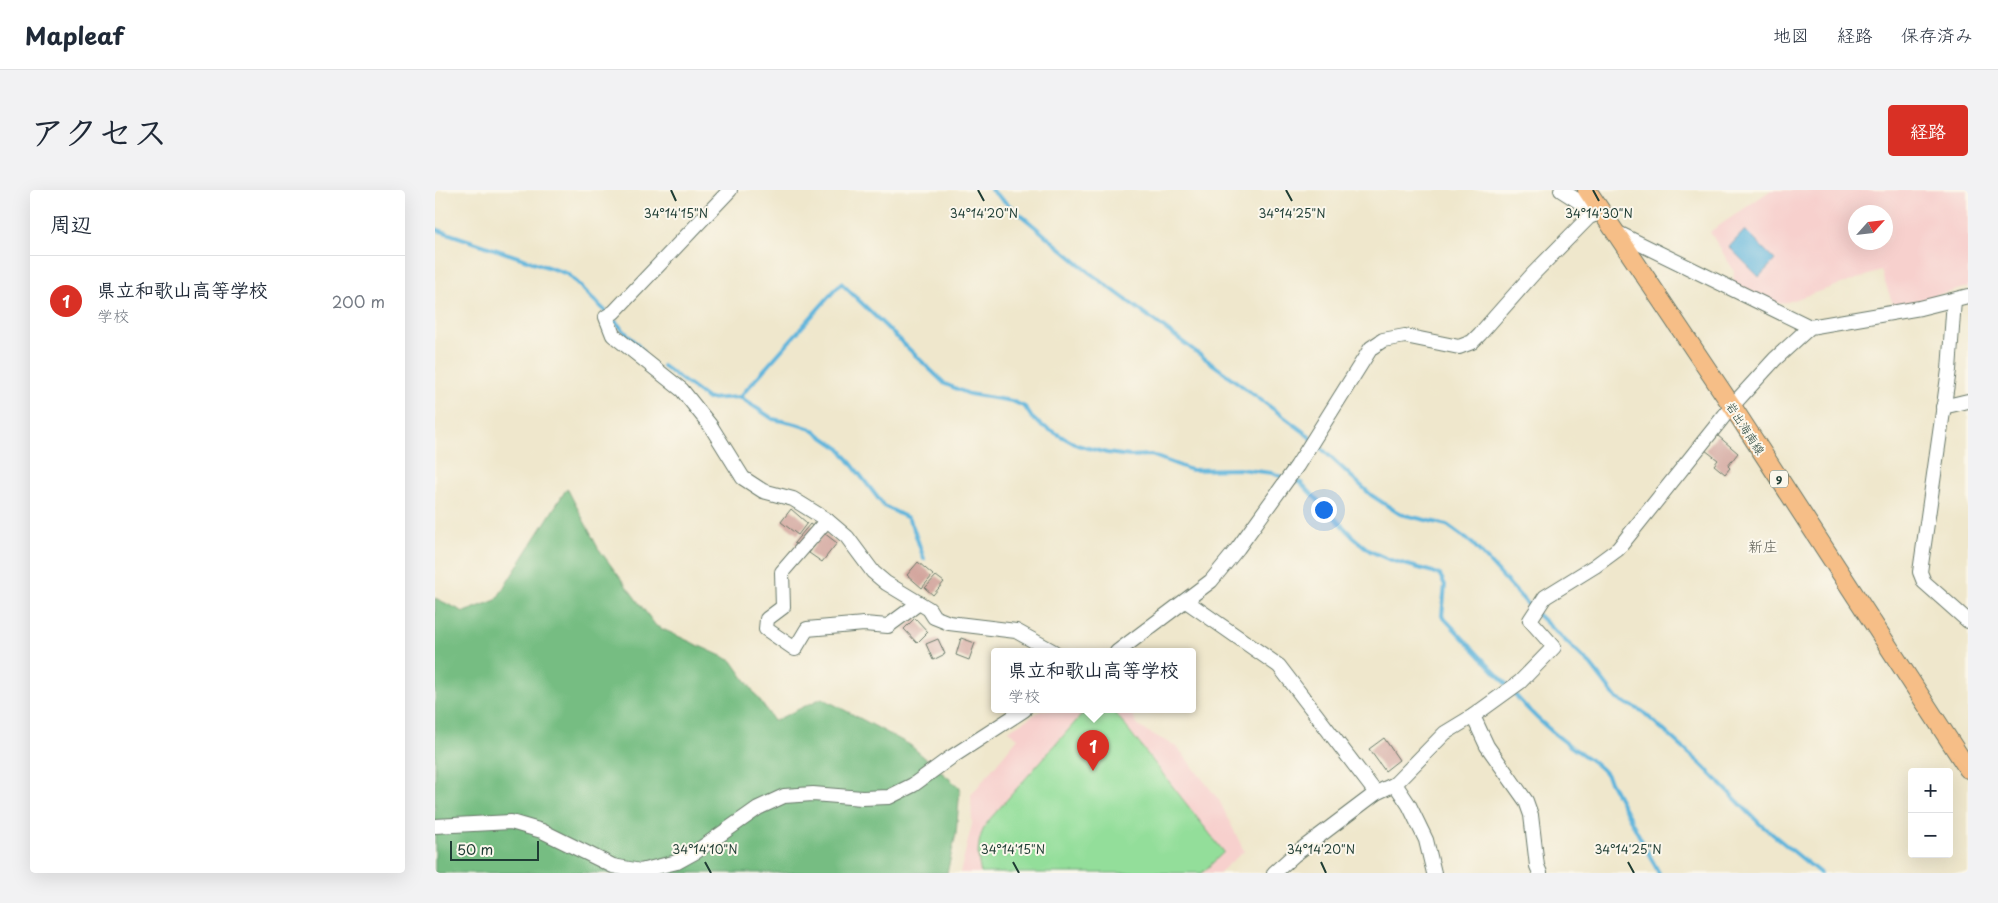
<!DOCTYPE html>
<html lang="ja">
<meta charset="utf-8">
<style>
:root{--surface:#fff;--page:#f2f2f3;--text:#1f2937;--muted:#747a83;--line:#e0e1e3;--accent:#d93025}
body{margin:0;font-family:"Playpen Sans","Klee One",sans-serif;background:var(--page);color:var(--text)}
.controls{position:absolute;right:15px;bottom:15px;display:grid;overflow:hidden;border-radius:5px;box-shadow:0 5px 20px #0002}
.controls button{width:45px;height:45px;display:grid;place-items:center;padding:0;border:0;border-bottom:1px solid var(--line);background:var(--surface);color:var(--text);font:25px sans-serif}
.compass{position:absolute;left:1413px;top:15px;width:45px;height:45px;border-radius:50%;background:var(--surface);box-shadow:0 5px 20px #0002;rotate:63deg}
.scale{position:absolute;left:15px;bottom:12px;width:89px;box-sizing:border-box;padding-left:5px;border:2px solid #1f3d34;border-top:0;font-size:14px;line-height:18px;white-space:nowrap;color:#1f3d34;-webkit-text-stroke:4px #fbf7ec;paint-order:stroke}
.you{position:absolute;left:888px;top:319px;width:18px;height:18px;margin:-12px;border:4px solid #fff;border-radius:50%;background:#1a73e8;box-shadow:0 0 0 8px #1a73e833}
.badge{display:grid;place-items:center;width:32px;height:32px;border-radius:50%;background:var(--accent);color:#fff;font-size:16px;font-weight:700}
.pin{position:absolute;translate:-50% -41px;filter:drop-shadow(0 1px 2px #0008)}
.pin::after{content:'';position:absolute;top:26px;width:18px;height:15px;background:inherit;clip-path:polygon(0 0,100% 0,50% 100%)}
.popup{position:absolute;left:556px;top:458px;width:205px;height:65px;box-sizing:border-box;display:grid;place-content:center;border-radius:5px;background:var(--surface);filter:drop-shadow(0 1px 4px #0005);font-size:16px;white-space:nowrap;color:var(--muted)}
.popup b{font-size:19px;color:var(--text)}
.popup::after{content:'';position:absolute;left:50%;top:100%;margin-left:-10px;border:10px solid transparent;border-top-color:var(--surface)}
.list{margin:0;padding:0;list-style:none}
h2{display:flex;justify-content:space-between;align-items:center;height:65px;margin:0;padding:0 20px;font-size:21px}
h2 small{font-size:16px;font-weight:400;color:var(--muted)}
.list li{display:grid;grid-template-columns:32px 1fr auto;gap:15px;align-items:center;box-sizing:border-box;height:90px;padding:0 20px;border-top:1px solid var(--line)}
.list b{display:block;font-size:19px;white-space:nowrap}
.list p{margin:0;font-size:16px;white-space:nowrap;color:var(--muted)}
.list em{font-size:16px;font-style:normal;color:var(--muted)}
.map{position:relative;flex:none;width:1533px;height:683px;overflow:hidden;border-radius:5px}
header{display:flex;align-items:center;gap:30px;box-sizing:border-box;height:70px;padding:0 25px;background:var(--surface);border-bottom:1px solid var(--line)}
header strong{font-size:24px}
nav{display:flex;gap:28px;margin-inline-start:auto;font-size:18px}
.intro{display:flex;align-items:center;justify-content:space-between;box-sizing:border-box;height:120px;padding:0 30px}
h1{margin:0;font-size:35px}
.button{padding:12px 22px;border-radius:5px;background:var(--accent);color:#fff;font-size:18px;font-weight:700}
main{display:flex;gap:30px;padding:0 30px}
aside{flex:1;background:var(--surface);border-radius:5px;box-shadow:0 5px 20px #0002}
.map>svg:first-child{display:block}
</style>
<header>
<strong>Mapleaf</strong>
<nav><a>地図</a><a>経路</a><a>保存済み</a></nav>
</header>
<div class="intro"><h1>アクセス</h1><a class="button">経路</a></div>
<main>
<aside>
<h2>周辺<small></small></h2>
<ul class="list">
<li><span class="badge">1</span><div><b>県立和歌山高等学校</b><p>学校</p></div><em>200 m</em></li>
</ul>
</aside>
<div class="map">
<svg width="1533" height="683" viewBox="0 0 1533 683">
<rect width="100%" height="100%" fill="#fbf7ec"/>
<filter id="ink" filterUnits="userSpaceOnUse"><feTurbulence type="fractalNoise" baseFrequency=".02" numOctaves="2"/><feDisplacementMap in="SourceGraphic" scale="10" xChannelSelector="R" yChannelSelector="G"/><feConvolveMatrix kernelMatrix="1 2 1 2 8 2 1 2 1" color-interpolation-filters="sRGB"/></filter>
<filter id="wash" filterUnits="userSpaceOnUse"><feTurbulence type="fractalNoise" baseFrequency=".0096" numOctaves="4" result="noise"/><feDisplacementMap in="SourceGraphic" scale="20" xChannelSelector="R" yChannelSelector="G"/><feGaussianBlur stdDeviation="1.12" result="paint"/><feColorMatrix in="noise" values="0 0 0 0 0 0 0 0 0 0 0 0 0 0 0 0 0 1.4 0 .05"/><feComposite in="paint" operator="in"/></filter>
<g filter="url(#wash)">
<rect width="100%" height="100%" fill="#efe7cc"/>
<g fill="#f7d0cd" fill-rule="evenodd">
<path d="M1336,0H1533V97L1459,117L1446,81L1346,114L1298,95L1299,81L1275,42ZM1420,22H1450V52H1420Z"/>
<path d="M607,520H695L704,537L742,557L784,610L809,661L784,683H525L537,634L536,605L583,548L573,541Z"/>
</g>
<path fill="#93de9a" stroke="#598e67" d="M651,520H678L789,662L767,683H546C541,663 542,647 554,630Z"/>
<path fill="#76bd82" stroke="#4a7d5b" d="M132,298L163,358L221,436L297,471L339,531L387,508L475,555L525,598L521,644L512,683H0V408L29,422L61,410Z"/>
<path fill="#60b5dc" stroke="#407988" d="M1310,40L1340,70L1324,87L1294,57Z"/>
<g fill="none" stroke-linecap="round" stroke-linejoin="round">
<g stroke="#60b5dc" stroke-width="4">
<path d="M556,0L655,83L869,242L936,305L965,324L1012,335L1037,353L1097,419"/>
<path d="M0,39L133,84L172,123"/>
<path d="M177,128L208,161"/>
<path d="M228,176L273,209L305,207L338,229L361,234L376,239L405,259L449,316L473,328L478,337L489,369"/>
<path d="M305,207L406,93L510,194L534,204L577,211L590,217L597,228L606,235L642,255L672,263L695,266L716,265L756,280L804,279L837,283L849,288"/>
<path d="M856,290L866,293L919,348L935,361L955,370L998,382L1005,385L1010,395L1007,426L1073,496"/>
<path d="M1102,424L1156,475L1182,509L1207,521L1267,575L1325,634L1385,683"/>
<path d="M1078,502C1093,521 1114,540 1135,556C1147,565 1162,572 1171,584L1224,683"/>
</g>
</g>
<g id="blocks">
<g fill="#cf9e96">
<path d="M1282,245L1303,263L1293,276L1295,278L1290,284L1279,275L1283,270L1270,260Z"/>
<path d="M356,319L372,333L363,345L346,332Z"/>
<path d="M375,334L380,338L365,356L359,353Z"/>
<path d="M389,343L402,353L387,372L374,363Z"/>
<path d="M483,372L498,385L487,398L472,385Z"/>
<path d="M501,386L509,392L498,405L490,398Z"/>
<path d="M480,428L493,442L482,453L469,439Z"/>
<path d="M526,448L540,453L534,470L521,465Z"/>
<path d="M503,449L510,464L498,470L491,454Z"/>
<path d="M949,548L964,570L950,581L934,559Z"/>
</g>
</g>
</g>
<g filter="url(#ink)">
<use href="#blocks" fill-opacity="0" stroke="#687869" stroke-width="1"/>
<g fill="none" stroke-linecap="round" stroke-linejoin="round">
<defs>
<g id="minor">
<path d="M295,0L179,122L171,127L178,145L247,200L275,235L308,288L328,301L358,309L392,330L412,347L438,382L451,393L494,419L499,427L514,433L581,441L619,462"/>
<path d="M1126,0L1151,16L1167,22"/>
<path d="M1179,41L1375,137"/>
<path d="M1519,110L1514,180L1485,382L1489,392L1533,431"/>
<path d="M1508,217L1533,211"/>
<path d="M392,330L347,382L348,417L332,429L331,439L360,459L372,439L429,434L453,436L484,413"/>
<path d="M751,411L844,476L941,603"/>
<path d="M682,462L776,391L803,358L862,276L936,158L948,150L970,146L1024,157L1037,152L1045,144L1098,84L1154,27L1167,22"/>
<path d="M1038,526L1052,556L1091,611L1096,625L1102,676L1105,683"/>
<path d="M960,594L974,615L991,650L999,683"/>
<path d="M0,636L76,632L107,641L178,676L205,681L242,672L262,661L323,618L349,606L378,604L427,608L454,607L478,595L515,568L589,520"/>
<path d="M839,683L859,665L941,603L960,594L1010,543L1038,526L1085,492L1119,457L1095,430L1110,407L1160,376L1183,359L1297,216L1340,169L1375,137L1485,118L1533,106"/>
</g>
<path id="major" d="M1152,0L1297,216L1533,579"/>
</defs>
<use href="#minor" stroke="#687869" stroke-width="16"/>
<use href="#major" stroke="#687869" stroke-width="20"/>
<use href="#minor" stroke="#fff" stroke-width="14"/>
<use href="#major" stroke="#f6be87" stroke-width="18"/>
</g>
</g>
<path fill="none" stroke="#1f3d34" stroke-width="2" d="M236,0L241,11M543,0L549,11M851,0L857,11M1158,0L1164,11M270,672L276,683M578,672L584,683M886,672L891,683M1193,672L1199,683"/>
<g text-anchor="middle" dominant-baseline="central" stroke-width="4" stroke-linejoin="round" paint-order="stroke">
<rect fill="#fbf7ec" stroke="#61756b" stroke-width="1" x="1335" y="280.5" width="18" height="17" rx="4"/>
<g font-size="11" font-weight="bold" fill="#1f3d34">
<text x="1344" y="289">9</text>
</g>
<g font-size="12" fill="#1f3d34" stroke="#fbf7ec">
<text transform="translate(1311 238) rotate(57)">岩出海南線</text>
</g>
<g font-size="15" fill="#5d5f56" stroke="#fbf7ec">
<text x="1328" y="355">新庄</text>
</g>
</g>
<g font-size="12" text-anchor="middle" fill="#1f3d34" stroke="#fbf7ec" stroke-width="4" stroke-linejoin="round" paint-order="stroke">
<text x="241" y="28">34°14'15"N</text>
<text x="549" y="28">34°14'20"N</text>
<text x="857" y="28">34°14'25"N</text>
<text x="1164" y="28">34°14'30"N</text>
<text x="270" y="664">34°14'10"N</text>
<text x="578" y="664">34°14'15"N</text>
<text x="886" y="664">34°14'20"N</text>
<text x="1193" y="664">34°14'25"N</text>
</g>
</svg>
<div class="controls">
<button>+</button>
<button>−</button>
</div>
<svg class="compass" viewBox="-18 -18 36 36"><path d="M0-13l5 13h-10z" fill="#e53935"/><path d="M0 13l5-13h-10z" fill="#747a83"/></svg>
<div class="scale">50 m</div>
<div class="you"></div>
<div class="pin badge" style="left:658px;top:581px">1</div>
<div class="popup"><b>県立和歌山高等学校</b>学校</div>
</div>
</main>
